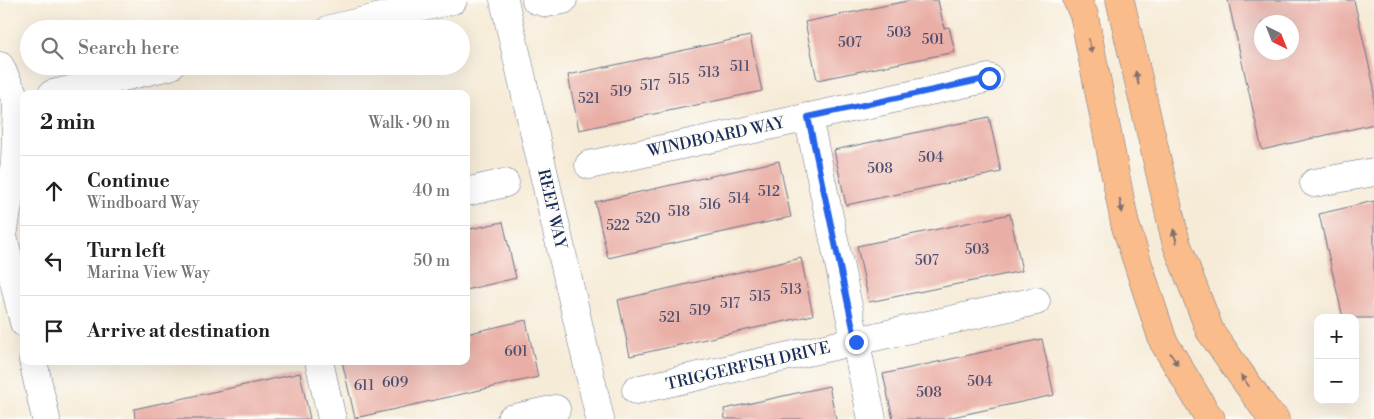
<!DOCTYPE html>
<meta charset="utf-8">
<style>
:root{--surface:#fff;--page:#f2f2f2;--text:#202124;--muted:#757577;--line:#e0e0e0}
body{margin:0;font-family:"Libre Bodoni",serif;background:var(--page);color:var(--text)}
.controls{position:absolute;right:15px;bottom:15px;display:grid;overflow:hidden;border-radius:10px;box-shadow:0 5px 20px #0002}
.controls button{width:45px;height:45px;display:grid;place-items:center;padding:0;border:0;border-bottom:1px solid var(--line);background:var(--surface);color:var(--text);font:25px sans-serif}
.compass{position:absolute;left:1254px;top:15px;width:45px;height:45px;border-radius:50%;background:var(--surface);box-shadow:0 5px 20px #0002;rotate:137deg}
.stop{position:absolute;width:15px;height:15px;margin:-11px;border:4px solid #2563eb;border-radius:50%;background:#fff}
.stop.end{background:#2563eb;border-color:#fff;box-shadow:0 1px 5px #0008}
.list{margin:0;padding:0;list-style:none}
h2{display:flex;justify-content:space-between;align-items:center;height:65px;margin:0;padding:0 20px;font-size:21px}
h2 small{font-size:16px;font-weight:400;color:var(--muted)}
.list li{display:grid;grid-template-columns:32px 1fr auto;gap:15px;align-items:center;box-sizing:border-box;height:70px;padding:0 20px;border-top:1px solid var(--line)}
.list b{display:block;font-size:19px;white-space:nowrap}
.list p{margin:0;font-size:16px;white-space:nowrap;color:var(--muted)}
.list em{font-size:16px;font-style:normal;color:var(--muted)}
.icon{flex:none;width:28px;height:28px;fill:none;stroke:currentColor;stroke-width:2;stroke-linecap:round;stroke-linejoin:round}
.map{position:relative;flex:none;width:1374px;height:419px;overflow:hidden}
.search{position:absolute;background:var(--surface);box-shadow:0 5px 20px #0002;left:20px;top:20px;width:450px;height:55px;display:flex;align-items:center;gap:12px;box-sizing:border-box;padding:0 18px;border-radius:28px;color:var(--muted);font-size:19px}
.panel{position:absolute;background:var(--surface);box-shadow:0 5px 20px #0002;left:20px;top:90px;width:450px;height:275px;border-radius:10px}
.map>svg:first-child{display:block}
</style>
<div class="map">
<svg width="1374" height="419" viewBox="0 0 1374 419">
<rect width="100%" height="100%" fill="#fdfcf7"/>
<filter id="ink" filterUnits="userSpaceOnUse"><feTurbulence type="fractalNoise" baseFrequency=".02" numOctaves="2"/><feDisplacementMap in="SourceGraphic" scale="10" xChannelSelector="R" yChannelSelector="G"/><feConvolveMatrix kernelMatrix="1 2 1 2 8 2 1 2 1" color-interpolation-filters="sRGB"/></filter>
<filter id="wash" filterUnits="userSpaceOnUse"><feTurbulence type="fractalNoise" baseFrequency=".0096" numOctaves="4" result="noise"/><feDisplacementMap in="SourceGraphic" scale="20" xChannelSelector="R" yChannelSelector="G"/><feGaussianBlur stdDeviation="1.12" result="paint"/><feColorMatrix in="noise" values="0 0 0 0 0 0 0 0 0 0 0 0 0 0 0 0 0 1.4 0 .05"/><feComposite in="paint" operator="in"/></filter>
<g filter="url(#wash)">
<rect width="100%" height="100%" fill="#f6ebd7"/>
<g id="blocks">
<g fill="#e9aea5" fill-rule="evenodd">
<path d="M912,0H938L944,28L949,27L955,52L817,80L805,22Z"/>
<path d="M1228,0H1354L1374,87V124L1262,150ZM1262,22H1292V52H1262Z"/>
<path d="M750,36L762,91L579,130L568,75Z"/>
<path d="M989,117L1001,172L846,205L834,150Z"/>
<path d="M779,161L791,217L608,258L595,202Z"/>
<path d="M1374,201V318H1343L1319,214Z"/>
<path d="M1010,214L1022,271L869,302L857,246Z"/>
<path d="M503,222L516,278L466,290V230Z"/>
<path d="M801,258L813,315L630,356L618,300Z"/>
<path d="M526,320L538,377L355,418L342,361H466V334Z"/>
<path d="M1042,339L1054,395L943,419H893L883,374Z"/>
<path d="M300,373L310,419H135L134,409Z"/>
<path d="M829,386L836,419H725L724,409Z"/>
</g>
</g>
</g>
<g filter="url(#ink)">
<use href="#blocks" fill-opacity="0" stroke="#687188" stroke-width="1"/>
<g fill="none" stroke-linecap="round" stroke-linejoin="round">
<defs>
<g id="minor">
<path d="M504,0L600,419"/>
<path d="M536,0L547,3L563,0"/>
<path d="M330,29L453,0"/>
<path d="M0,66L17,102L15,162L3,236L24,323"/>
<path d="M52,94L170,66"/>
<path d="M808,117L872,419"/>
<path d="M589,165L989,78"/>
<path d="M1314,183L1374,172"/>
<path d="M466,192L505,183"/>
<path d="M33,361L46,419"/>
<path d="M319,361L332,419"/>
<path d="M636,390L1036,301"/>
<path d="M511,419L556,409"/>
</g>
<g id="major">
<path d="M1077,0L1084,15L1125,224L1163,341L1206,413L1211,419"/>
<path d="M1120,0L1176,242L1210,331L1268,413L1275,419"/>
</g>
</defs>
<use href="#minor" stroke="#687188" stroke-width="29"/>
<use href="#major" stroke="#687188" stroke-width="29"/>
<use href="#minor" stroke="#fff" stroke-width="28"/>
<use href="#major" stroke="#f9bc8a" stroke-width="28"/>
</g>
<defs><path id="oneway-solid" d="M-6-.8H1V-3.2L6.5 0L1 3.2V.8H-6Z" transform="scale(1.25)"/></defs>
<g fill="#7f6e72">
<use href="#oneway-solid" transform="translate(1090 46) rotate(79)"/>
<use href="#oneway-solid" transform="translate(1137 78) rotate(-103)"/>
<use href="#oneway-solid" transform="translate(1121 206) rotate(79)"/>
<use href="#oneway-solid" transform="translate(1175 236) rotate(-104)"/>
<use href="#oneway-solid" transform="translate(1174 359) rotate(59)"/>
<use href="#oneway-solid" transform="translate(1245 381) rotate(-125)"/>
</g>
</g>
<g fill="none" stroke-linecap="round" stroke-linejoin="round" filter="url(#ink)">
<path stroke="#2563eb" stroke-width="6" d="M856,342L808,117L989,78"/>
</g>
<g text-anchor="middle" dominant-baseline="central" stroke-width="4.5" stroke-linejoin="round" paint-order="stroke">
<g font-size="14" fill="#4e4f70">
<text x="899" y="33">503</text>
<text x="933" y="40">501</text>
<text x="850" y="43">507</text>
<text x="740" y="67">511</text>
<text x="709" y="73">513</text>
<text x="679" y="80">515</text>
<text x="650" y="86">517</text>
<text x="621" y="92">519</text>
<text x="589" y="99">521</text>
<text x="931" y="158">504</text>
<text x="880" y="169">508</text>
<text x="769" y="192">512</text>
<text x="739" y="199">514</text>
<text x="710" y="205">516</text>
<text x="679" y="212">518</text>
<text x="648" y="219">520</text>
<text x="618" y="226">522</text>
<text x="977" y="250">503</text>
<text x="927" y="261">507</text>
<text x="791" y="290">513</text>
<text x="760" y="297">515</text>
<text x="730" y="304">517</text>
<text x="700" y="311">519</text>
<text x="670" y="318">521</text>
<text x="516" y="352">601</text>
<text x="980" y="382">504</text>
<text x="395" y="383">609</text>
<text x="364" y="386">611</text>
<text x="929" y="393">508</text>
</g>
<g font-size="16" fill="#1b2f5e" stroke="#fdfcf7">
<text transform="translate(716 137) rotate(-12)">WINDBOARD WAY</text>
<text transform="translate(552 209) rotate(77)">REEF WAY</text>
<text transform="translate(748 366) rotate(-13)">TRIGGERFISH DRIVE</text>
</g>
</g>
</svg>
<div class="controls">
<button>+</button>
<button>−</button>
</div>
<svg class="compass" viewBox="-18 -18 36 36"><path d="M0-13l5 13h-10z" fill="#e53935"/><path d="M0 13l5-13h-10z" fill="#757577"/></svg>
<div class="stop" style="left:989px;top:78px"></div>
<div class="stop end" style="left:856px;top:342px"></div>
<div class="search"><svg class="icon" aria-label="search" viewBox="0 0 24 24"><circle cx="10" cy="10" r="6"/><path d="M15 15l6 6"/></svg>Search here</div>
<section class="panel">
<h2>2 min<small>Walk · 90 m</small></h2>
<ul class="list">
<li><svg class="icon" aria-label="ahead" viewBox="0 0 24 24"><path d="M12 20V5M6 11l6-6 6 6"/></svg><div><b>Continue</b><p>Windboard Way</p></div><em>40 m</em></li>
<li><svg class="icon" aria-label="left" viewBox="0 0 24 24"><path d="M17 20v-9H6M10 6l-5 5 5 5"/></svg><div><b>Turn left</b><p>Marina View Way</p></div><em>50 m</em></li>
<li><svg class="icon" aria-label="arrive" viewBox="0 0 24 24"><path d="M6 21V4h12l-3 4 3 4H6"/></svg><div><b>Arrive at destination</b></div></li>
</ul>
</section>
</div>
